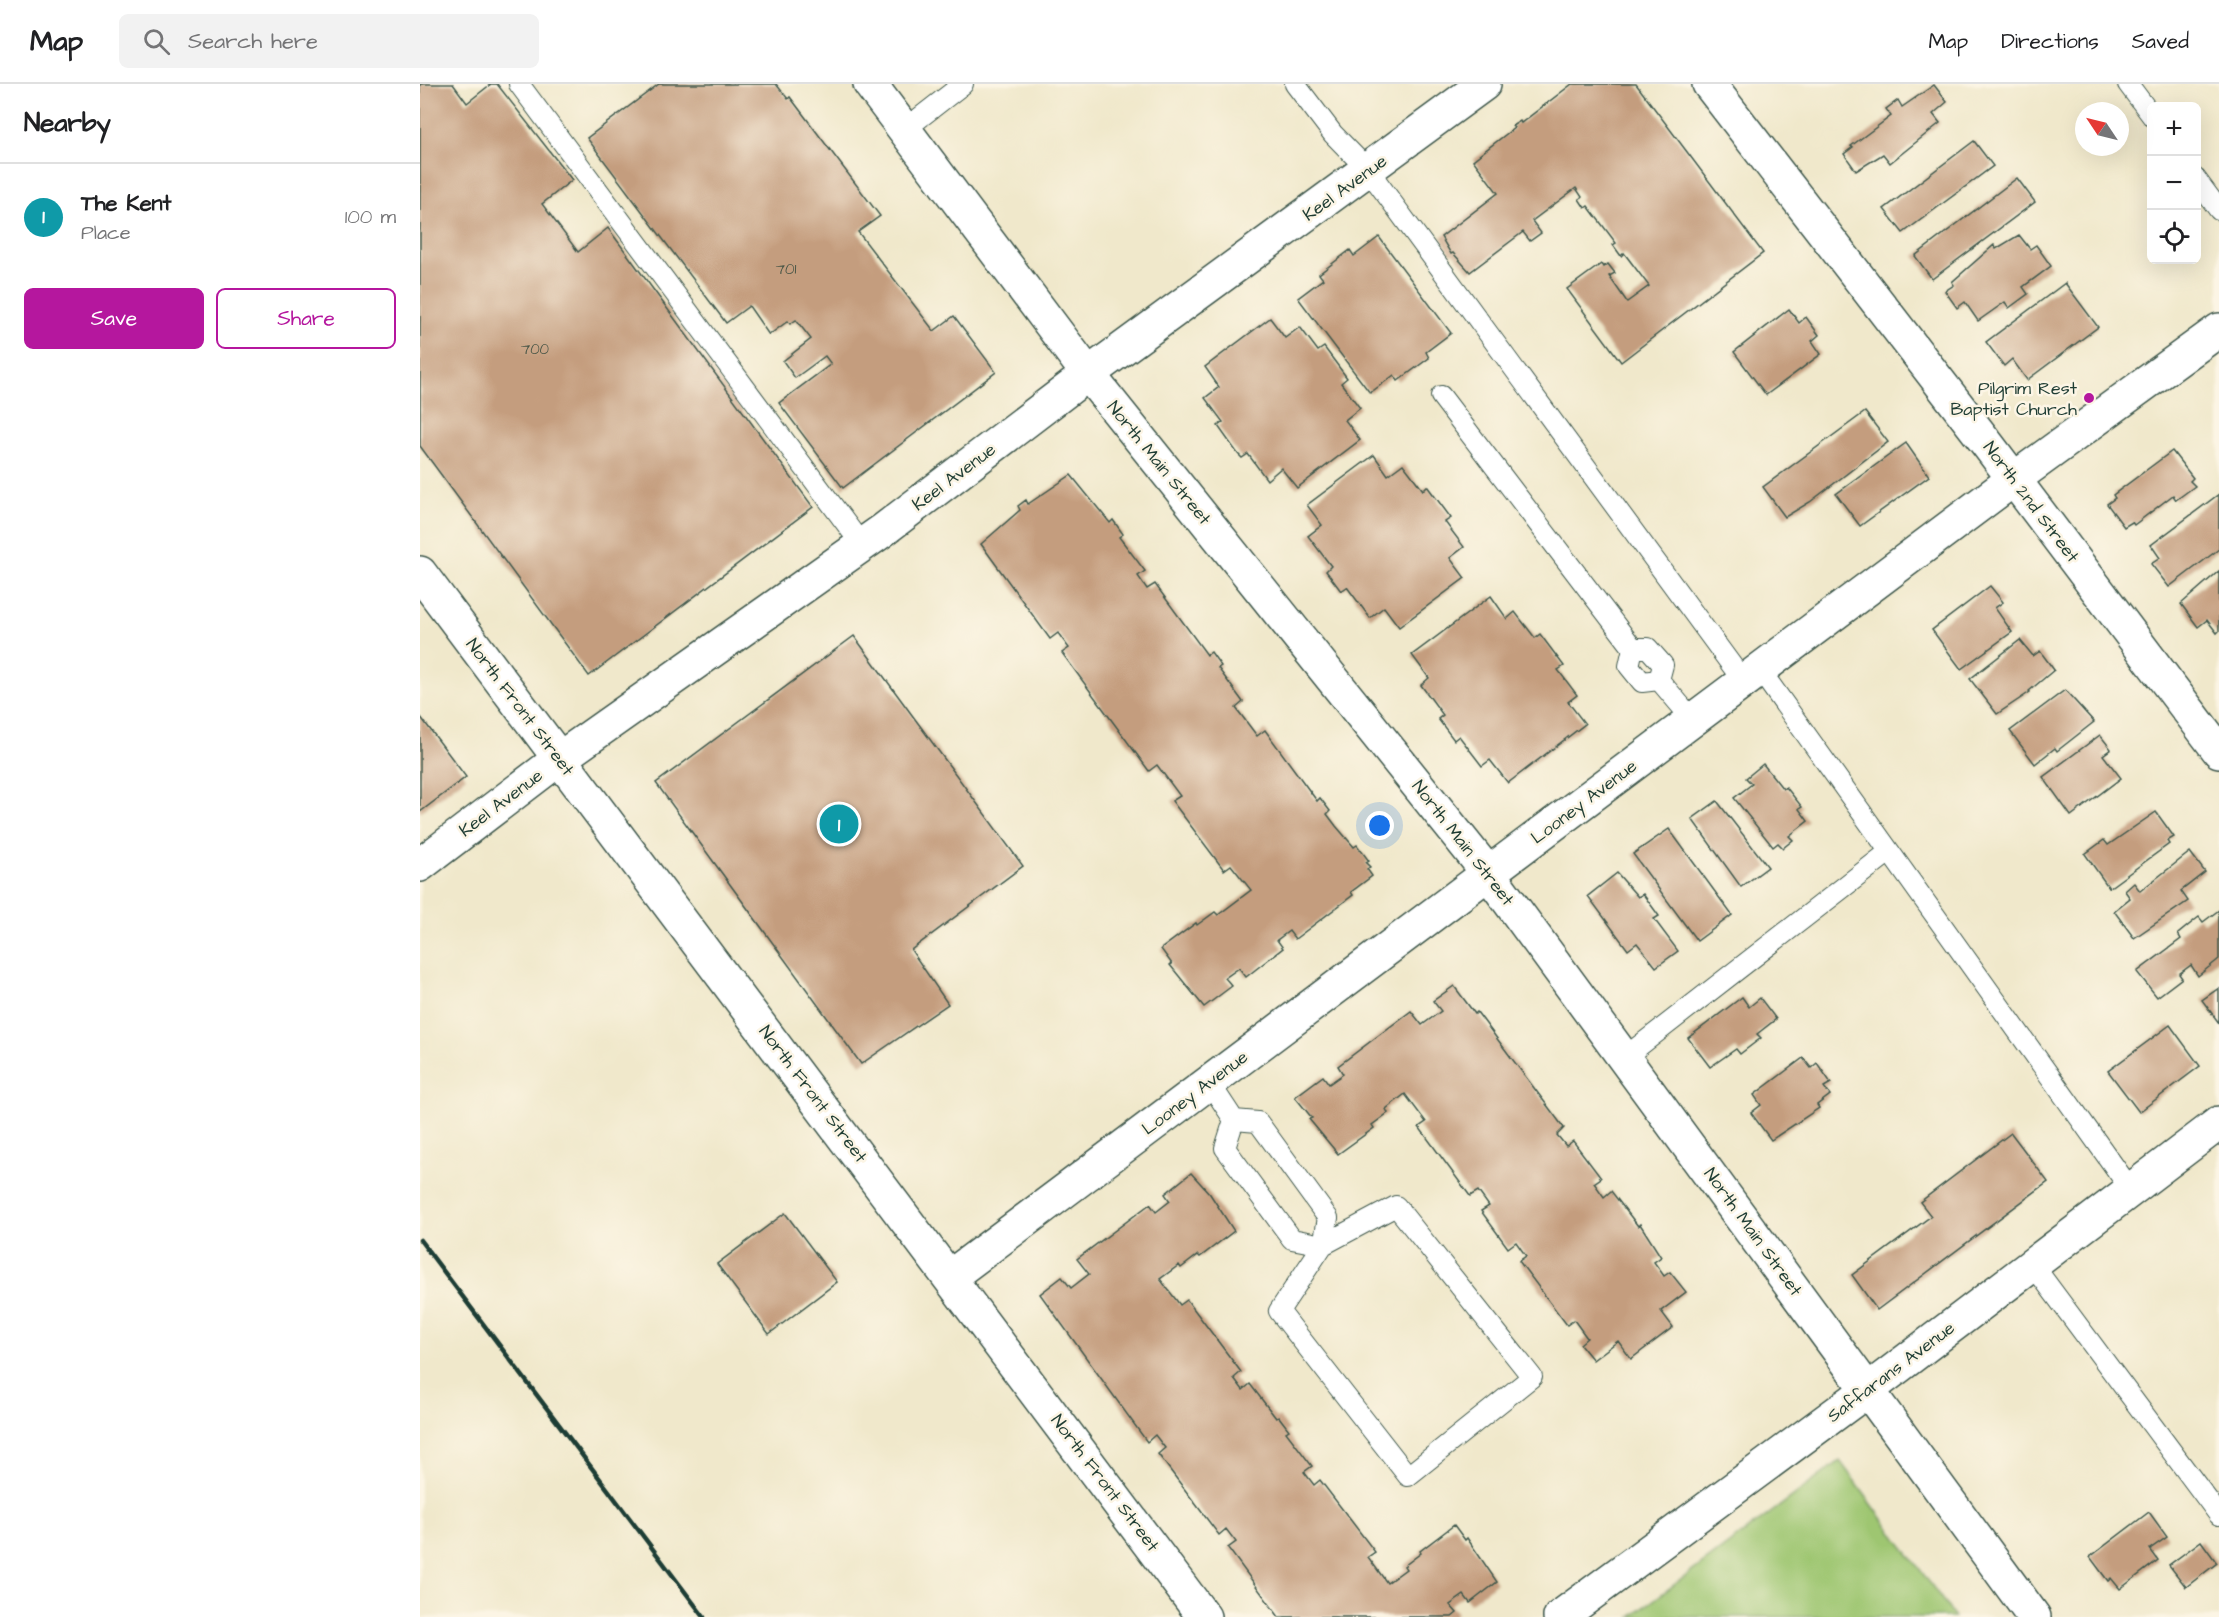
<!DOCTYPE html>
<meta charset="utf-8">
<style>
:root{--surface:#fff;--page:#f2f2f2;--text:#202124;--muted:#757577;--line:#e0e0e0;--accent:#b5179e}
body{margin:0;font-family:"Architects Daughter",sans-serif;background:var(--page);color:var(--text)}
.controls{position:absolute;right:18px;top:18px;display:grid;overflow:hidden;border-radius:9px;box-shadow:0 6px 24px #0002}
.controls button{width:54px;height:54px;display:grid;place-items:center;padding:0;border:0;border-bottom:2px solid var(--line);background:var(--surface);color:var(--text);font:30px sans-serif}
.compass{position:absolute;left:1655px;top:18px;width:54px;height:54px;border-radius:50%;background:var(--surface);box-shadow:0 6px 24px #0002;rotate:305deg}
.you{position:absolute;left:960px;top:742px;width:21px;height:21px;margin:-15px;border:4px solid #fff;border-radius:50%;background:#1a73e8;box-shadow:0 0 0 9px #1a73e833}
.badge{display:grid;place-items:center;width:39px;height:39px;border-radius:50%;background:var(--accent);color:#fff;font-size:20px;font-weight:700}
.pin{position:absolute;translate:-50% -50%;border:3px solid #fff;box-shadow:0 2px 6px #0006}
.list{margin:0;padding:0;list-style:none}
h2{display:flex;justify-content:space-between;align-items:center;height:78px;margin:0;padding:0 24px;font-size:26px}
h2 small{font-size:20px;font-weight:400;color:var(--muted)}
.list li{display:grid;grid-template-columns:39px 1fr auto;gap:18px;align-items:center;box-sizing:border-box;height:108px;padding:0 24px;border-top:2px solid var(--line)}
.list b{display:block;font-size:22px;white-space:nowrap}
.list p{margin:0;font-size:20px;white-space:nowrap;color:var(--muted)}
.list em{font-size:20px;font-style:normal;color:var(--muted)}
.actions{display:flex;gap:12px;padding:18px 24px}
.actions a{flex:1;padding:14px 0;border:2px solid var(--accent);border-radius:9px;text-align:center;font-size:21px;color:var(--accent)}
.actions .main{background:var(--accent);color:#fff}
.icon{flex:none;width:33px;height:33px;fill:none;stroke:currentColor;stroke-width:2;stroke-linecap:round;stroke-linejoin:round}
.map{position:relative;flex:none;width:1799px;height:1533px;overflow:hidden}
header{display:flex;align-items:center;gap:36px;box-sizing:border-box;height:84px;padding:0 30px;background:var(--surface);border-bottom:2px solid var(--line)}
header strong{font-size:28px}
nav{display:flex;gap:33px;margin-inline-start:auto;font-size:21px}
.search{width:420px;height:54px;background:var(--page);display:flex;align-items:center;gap:15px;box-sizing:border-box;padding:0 21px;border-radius:9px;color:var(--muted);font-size:22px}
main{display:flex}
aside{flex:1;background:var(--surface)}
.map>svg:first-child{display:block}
</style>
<header>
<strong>Map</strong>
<div class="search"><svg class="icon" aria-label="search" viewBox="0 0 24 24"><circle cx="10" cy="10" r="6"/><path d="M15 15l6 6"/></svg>Search here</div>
<nav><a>Map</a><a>Directions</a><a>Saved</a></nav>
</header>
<main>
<aside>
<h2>Nearby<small></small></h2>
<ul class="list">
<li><span class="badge" style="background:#0f9aa8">1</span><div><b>The Kent</b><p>Place</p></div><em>100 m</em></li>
</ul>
<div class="actions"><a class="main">Save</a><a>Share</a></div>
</aside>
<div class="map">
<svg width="1799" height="1533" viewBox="0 0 1799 1533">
<rect width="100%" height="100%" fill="#fcf5e5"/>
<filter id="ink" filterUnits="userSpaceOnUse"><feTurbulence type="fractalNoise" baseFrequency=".0167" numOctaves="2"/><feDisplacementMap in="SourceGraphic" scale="12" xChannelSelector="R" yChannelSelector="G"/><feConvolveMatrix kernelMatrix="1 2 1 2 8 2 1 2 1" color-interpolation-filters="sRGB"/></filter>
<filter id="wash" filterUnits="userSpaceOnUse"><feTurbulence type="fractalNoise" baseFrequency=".008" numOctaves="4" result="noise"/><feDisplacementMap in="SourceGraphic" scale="24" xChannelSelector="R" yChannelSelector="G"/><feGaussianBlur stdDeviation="1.35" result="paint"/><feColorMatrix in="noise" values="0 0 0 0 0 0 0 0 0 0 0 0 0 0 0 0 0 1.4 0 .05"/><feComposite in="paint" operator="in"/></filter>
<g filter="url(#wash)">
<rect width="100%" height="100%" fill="#f0e8cb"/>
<path fill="#9ec671" stroke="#5e8252" stroke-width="1.5" d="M1420,1377L1535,1533H1211Z"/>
<g id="blocks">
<g fill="#c49d7e">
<path d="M0,0H33L47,19L71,0H77L152,96L122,120L158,168L188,144L393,423L169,592L0,362Z"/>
<path d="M239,0H356L368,15L370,13L460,132L438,148L514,247L534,232L576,288L423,404L359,319L411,280L405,272L375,294L363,277L391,255L376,236L370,240L368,237L349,251L329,222L306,239L167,54Z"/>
<path d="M1152,0H1216L1343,169L1201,278L1147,205L1181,180L1183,183L1188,180L1195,189L1189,192L1207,218L1229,202L1204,169L1201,172L1193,161L1196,159L1168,122L1165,124L1159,115L1162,113L1156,104L1112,137L1121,149L1110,157L1103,148L1050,188L1033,169L1031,170L1021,153L1078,109L1053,76L1094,44L1092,42L1100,37L1101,39Z"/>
<path d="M1514,1L1527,18L1513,30L1520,39L1470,79L1463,70L1436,87L1424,70L1433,63L1431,62L1471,32L1466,25L1478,16L1482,23Z"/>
<path d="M1554,57L1573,82L1483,149L1464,125Z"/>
<path d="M1597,94L1615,118L1512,195L1495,172Z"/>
<path d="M1599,151L1610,165L1616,161L1631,182L1603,203L1608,210L1589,224L1585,218L1558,237L1545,218L1537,224L1525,207L1534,201L1532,198L1574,161L1576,165Z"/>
<path d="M959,153L1031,249L1006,268L1009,274L978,297L974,291L950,309L878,214L903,195L899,190L930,166L934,172Z"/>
<path d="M1645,199L1678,243L1607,296L1592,275L1584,282L1566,258Z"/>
<path d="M1369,225L1379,239L1386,233L1399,251L1392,257L1401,270L1346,311L1314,268Z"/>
<path d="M850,234L865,254L880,243L898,267L904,263L927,294L921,299L940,324L925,336L940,356L877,404L861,384L847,396L828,370L822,374L818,370L798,342L803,338L785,314L799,303L785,283Z"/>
<path d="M1445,328L1468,358L1390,418L1365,433L1343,403Z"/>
<path d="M1486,359L1509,392L1440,442L1416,410Z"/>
<path d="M1752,367L1773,394L1770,397L1775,402L1756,416L1753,411L1714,441L1712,438L1704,443L1687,420L1695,414L1693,411Z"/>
<path d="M954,371L968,391L983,380L1003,406L1007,402L1031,434L1025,438L1044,463L1030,474L1045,494L979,543L964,523L950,534L927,503L921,507L906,487L911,482L888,452L902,441L887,421Z"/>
<path d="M651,391L690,439L693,436L703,450L699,453L725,487L718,492L727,505L735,500L787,571L791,568L801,582L798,584L823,618L816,624L837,652L845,646L897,717L900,714L910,727L907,730L916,742L934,763L937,761L949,777L946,779L950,783L947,785L952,792L931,808L933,811L875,855L869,847L857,856L863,864L826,893L819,884L805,894L812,902L784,923L750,881L752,880L741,865L776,839L777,841L795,828L798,831L831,806L811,781L804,786L752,717L760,712L737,681L729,687L642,569L649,564L638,549L630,555L561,460L600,426L598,422L606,416L608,420Z"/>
<path d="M1799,410V465L1749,503L1731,480L1740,474L1731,461Z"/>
<path d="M1799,487V547L1797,549L1787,536L1778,543L1761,520Z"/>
<path d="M1570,502L1583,518L1575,524L1592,548L1541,585L1512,546Z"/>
<path d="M1071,512L1087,535L1095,528L1115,554L1120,550L1144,582L1138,586L1157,611L1148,618L1165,640L1088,699L1070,676L1062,682L1039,652L1034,656L1018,635L1023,631L1001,601L1009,594L992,571Z"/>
<path d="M434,552L603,782L491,866L528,920L441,980L236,699Z"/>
<path d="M1600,556L1613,572L1620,567L1634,586L1609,607L1610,608L1577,630L1550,595Z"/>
<path d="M1645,606L1674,638L1637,667L1635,664L1615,680L1590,647Z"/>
<path d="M0,632L46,693L0,728Z"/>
<path d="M1680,651L1691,665L1683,671L1701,694L1651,732L1623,693Z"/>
<path d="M1343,680L1363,705L1366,703L1382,723L1379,725L1388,737L1369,752L1373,756L1363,764L1358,759L1353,763L1314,714L1332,700L1326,694Z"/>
<path d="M1297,717L1348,783L1321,803L1272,735Z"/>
<path d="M1736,728L1754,753L1747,757L1749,760L1689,804L1665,770L1684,756L1688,761Z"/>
<path d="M1249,745L1312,831L1277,857L1213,770Z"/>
<path d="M1770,768L1785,788L1761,807L1768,817L1714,854L1694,827L1710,814L1705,807L1714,799L1720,807Z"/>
<path d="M1197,789L1218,813L1223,810L1239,832L1234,835L1258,867L1236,883L1217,859L1208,866L1168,812Z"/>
<path d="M1799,826V875L1778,892L1771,881L1759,890L1762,894L1737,913L1717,888L1761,855L1758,850L1775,836L1779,833L1783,838Z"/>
<path d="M1034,902L1055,930L1057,928L1144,1044L1137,1051L1146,1062L1153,1057L1181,1094L1174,1099L1184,1113L1191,1107L1218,1142L1220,1140L1241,1173L1234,1178L1244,1192L1250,1188L1266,1208L1241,1227L1253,1243L1211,1275L1198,1257L1173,1276L1160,1260L1167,1254L1154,1236L1147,1241L1099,1177L1106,1172L1096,1158L1088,1164L1061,1127L1069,1122L1058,1107L1050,1112L999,1043L1006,1038L985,1010L966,1025L968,1029L952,1041L954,1044L918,1070L889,1035L892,1034L875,1013L903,992L909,1000L923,990L918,982L991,927L1002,941L1021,927L1013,917Z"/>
<path d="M1799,904V939L1782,916Z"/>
<path d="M1322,913L1329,923L1340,914L1356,935L1337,950L1341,954L1320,970L1316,965L1290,983L1268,954Z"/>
<path d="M1750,941L1780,982L1719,1028L1688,987Z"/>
<path d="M1383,974L1391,984L1397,979L1411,999L1404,1003L1410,1011L1397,1021L1399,1024L1351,1056L1331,1029L1341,1021L1334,1011Z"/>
<path d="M1591,1049L1628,1098L1457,1226L1432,1191L1511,1132L1500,1118Z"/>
<path d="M771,1089L790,1110L814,1147L780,1173L778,1171L761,1184L759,1181L740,1195L760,1221L767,1216L821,1288L814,1294L823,1306L830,1300L856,1334L859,1333L869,1346L866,1348L892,1382L884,1388L894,1401L900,1396L955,1468L948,1473L967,1499L986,1485L984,1482L1001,1469L1000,1467L1034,1441L1045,1456L1047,1454L1077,1498L1050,1519L1044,1511L1030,1521L1037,1529L1032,1533H859L808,1464L816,1458L806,1445L799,1451L738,1370L745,1364L735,1351L727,1358L620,1210L642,1193L651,1204L669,1190L657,1175L730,1120L736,1128L750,1117L745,1110Z"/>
<path d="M365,1129L417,1198L349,1250L297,1180Z"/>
<path d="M1729,1428L1747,1453L1730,1465L1738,1476L1700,1505L1691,1494L1688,1497L1670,1473Z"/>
<path d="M1781,1457L1797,1479L1766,1503L1749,1481Z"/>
</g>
</g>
</g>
<g filter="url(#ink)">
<use href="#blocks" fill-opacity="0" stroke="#3e574b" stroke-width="1.5"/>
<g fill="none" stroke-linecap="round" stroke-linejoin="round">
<defs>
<g id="service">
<path d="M99,0L442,461"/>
<path d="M875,0L913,50L949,87L1324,598"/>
<path d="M1708,0L1732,32"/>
<path d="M484,46L543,0"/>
<path d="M1776,95L1799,126"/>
<path d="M1021,312L1213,564H1228L1243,581L1239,596"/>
<path d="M1213,564L1209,582L1222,598L1239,596"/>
<path d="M1340,586L1711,1106"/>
<path d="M1239,596L1273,636"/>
<path d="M1205,973L1469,768"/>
<path d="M789,998L814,1036L838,1038L908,1134L903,1161L859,1227L988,1392L1112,1293L976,1122L903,1161L872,1155L805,1064L814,1036"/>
<path d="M1613,1181L1799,1431"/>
</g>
<g id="minor">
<path d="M450,0L668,290L1069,790L1614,1533"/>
<path d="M0,781L139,675L462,447L668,290L1064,0"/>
<path d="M531,1192L1594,395L1799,246"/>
<path d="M1140,1533L1449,1305L1799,1039"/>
</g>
<g id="tertiary">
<path d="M1289,0L1568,361L1799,667"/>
<path d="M0,489L784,1533"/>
</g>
</defs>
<use href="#service" stroke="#3e574b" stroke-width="22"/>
<use href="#minor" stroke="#3e574b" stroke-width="36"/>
<use href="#tertiary" stroke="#3e574b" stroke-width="36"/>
<use href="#service" stroke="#fff" stroke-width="20"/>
<use href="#minor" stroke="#fff" stroke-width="33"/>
<use href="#tertiary" stroke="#fff" stroke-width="33"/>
<path stroke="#1f3d34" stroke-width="4.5" d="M0,1156L284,1533"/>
</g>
</g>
<circle fill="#b5179e" stroke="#fcf5e5" stroke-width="2" cx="1669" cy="314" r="6"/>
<g text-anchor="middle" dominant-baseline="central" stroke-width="5" stroke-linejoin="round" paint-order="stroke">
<g font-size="15" fill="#485546">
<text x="366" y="185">701</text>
<text x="115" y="265">700</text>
</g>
<g font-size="18" fill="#1f3d34" stroke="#fcf5e5">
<text transform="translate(925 104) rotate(-36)">Keel Avenue</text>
<text transform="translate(739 379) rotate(51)">North Main Street</text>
<text transform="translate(534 393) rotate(-37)">Keel Avenue</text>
<text transform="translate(1611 418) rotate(53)">North 2nd Street</text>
<text transform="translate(100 623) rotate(53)">North Front Street</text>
<text transform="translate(1164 718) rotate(-37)">Looney Avenue</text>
<text transform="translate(81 719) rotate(-37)">Keel Avenue</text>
<text transform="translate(1043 759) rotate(52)">North Main Street</text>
<text transform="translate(775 1009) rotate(-37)">Looney Avenue</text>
<text transform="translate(393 1010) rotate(53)">North Front Street</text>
<text transform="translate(1333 1148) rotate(54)">North Main Street</text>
<text transform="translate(1471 1288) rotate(-37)">Saffarans Avenue</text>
<text transform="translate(685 1399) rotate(53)">North Front Street</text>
</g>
<g font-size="18" fill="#1f3d34" stroke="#fcf5e5" text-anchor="end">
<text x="1657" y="304">Pilgrim Rest<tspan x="1657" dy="21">Baptist Church</tspan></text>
</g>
</g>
</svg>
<div class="controls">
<button>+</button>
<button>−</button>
<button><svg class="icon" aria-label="locate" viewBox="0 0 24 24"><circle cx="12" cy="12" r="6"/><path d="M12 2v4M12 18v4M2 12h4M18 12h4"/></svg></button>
</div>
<svg class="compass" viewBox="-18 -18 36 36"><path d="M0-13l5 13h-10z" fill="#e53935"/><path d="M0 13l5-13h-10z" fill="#757577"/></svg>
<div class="you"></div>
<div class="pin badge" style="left:419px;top:740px;background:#0f9aa8">1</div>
</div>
</main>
